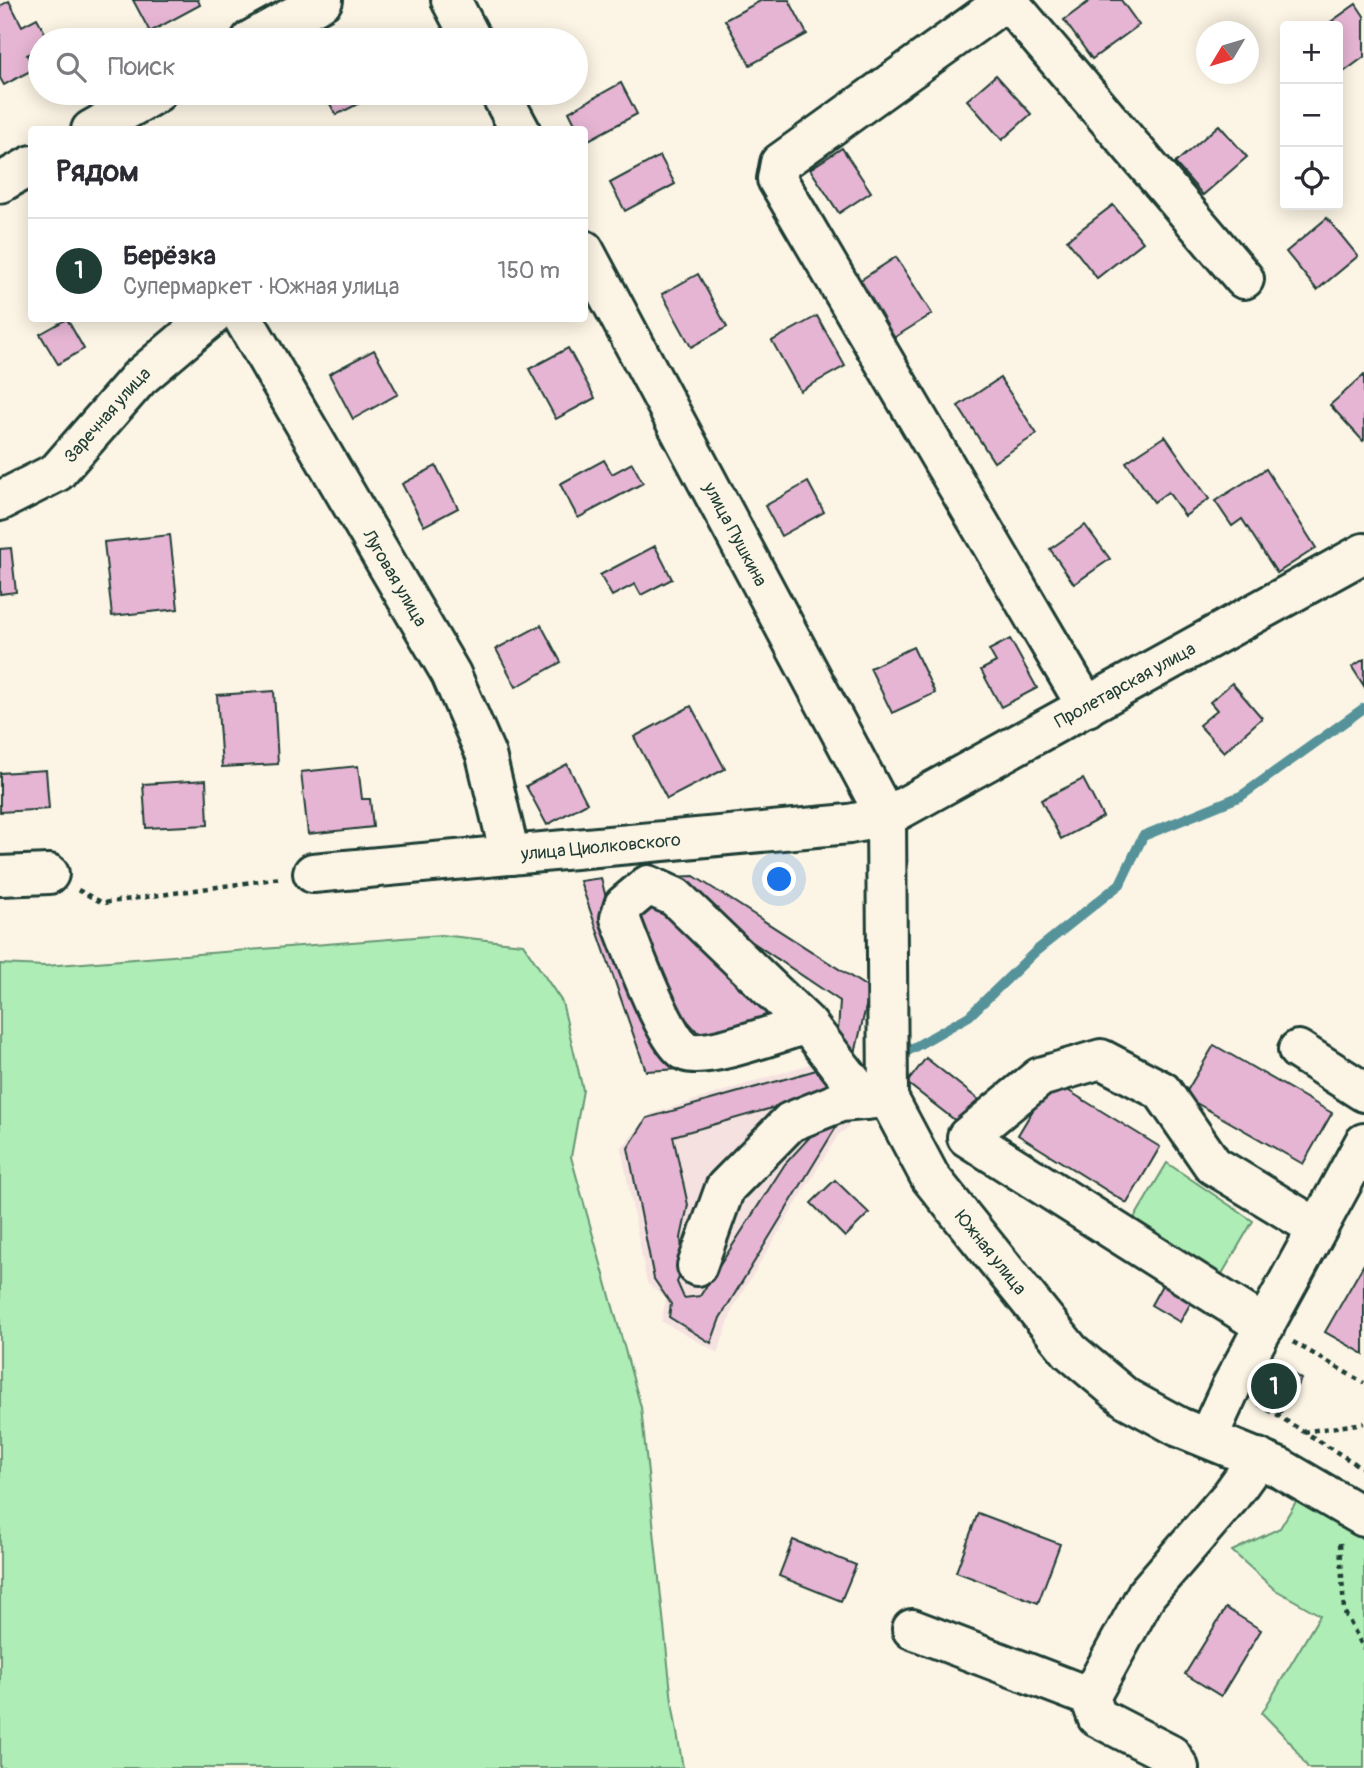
<!DOCTYPE html>
<html lang="ru">
<meta charset="utf-8">
<style>
:root{--surface:#fff;--page:#f7f7f7;--text:#2b2b33;--muted:#7c7c81;--line:#e1e1e2;--accent:#1f3d34}
body{margin:0;font-family:Pangolin,sans-serif;background:var(--page);color:var(--text)}
.controls{position:absolute;right:21px;top:21px;display:grid;overflow:hidden;border-radius:7px;box-shadow:0 4px 18px #0003}
.controls button{width:63px;height:63px;display:grid;place-items:center;padding:0;border:0;border-bottom:2px solid var(--line);background:var(--surface);color:var(--text);font:35px sans-serif}
.compass{position:absolute;left:1196px;top:21px;width:63px;height:63px;border-radius:50%;background:var(--surface);box-shadow:0 4px 18px #0003;rotate:232deg}
.you{position:absolute;left:780px;top:880px;width:24px;height:24px;margin:-18px;border:5px solid #fff;border-radius:50%;background:#1a73e8;box-shadow:0 0 0 10px #1a73e833}
.badge{display:grid;place-items:center;width:46px;height:46px;border-radius:50%;background:var(--accent);color:#fff;font-size:23px;font-weight:700}
.pin{position:absolute;translate:-50% -50%;border:4px solid #fff;box-shadow:0 2px 7px #0006}
.list{margin:0;padding:0;list-style:none}
h2{display:flex;justify-content:space-between;align-items:center;height:91px;margin:0;padding:0 28px;font-size:30px}
h2 small{font-size:23px;font-weight:400;color:var(--muted)}
.list li{display:grid;grid-template-columns:46px 1fr auto;gap:21px;align-items:center;box-sizing:border-box;height:105px;padding:0 28px;border-top:2px solid var(--line)}
.list b{display:block;font-size:26px;white-space:nowrap}
.list p{margin:0;font-size:23px;white-space:nowrap;color:var(--muted)}
.list em{font-size:23px;font-style:normal;color:var(--muted)}
.icon{flex:none;width:38px;height:38px;fill:none;stroke:currentColor;stroke-width:2;stroke-linecap:round;stroke-linejoin:round}
.map{position:relative;flex:none;width:1364px;height:1768px;overflow:hidden}
.search{position:absolute;background:var(--surface);box-shadow:0 4px 18px #0003;left:28px;top:28px;width:560px;height:77px;display:flex;align-items:center;gap:18px;box-sizing:border-box;padding:0 24px;border-radius:38px;color:var(--muted);font-size:26px}
.panel{position:absolute;background:var(--surface);box-shadow:0 4px 18px #0003;left:28px;top:126px;width:560px;height:196px;border-radius:7px}
.map>svg:first-child{display:block}
</style>
<div class="map">
<svg width="1364" height="1768" viewBox="0 0 1364 1768">
<rect width="100%" height="100%" fill="#fcf5e5"/>
<filter id="ink" filterUnits="userSpaceOnUse"><feTurbulence type="fractalNoise" baseFrequency=".0143" numOctaves="2"/><feDisplacementMap in="SourceGraphic" scale="14" xChannelSelector="R" yChannelSelector="G"/><feConvolveMatrix kernelMatrix="1 2 1 2 8 2 1 2 1" color-interpolation-filters="sRGB"/></filter>
<g filter="url(#ink)">
<path fill="#f5e2e0" d="M822,1060L854,1104L848,1128L838,1135L734,1306L718,1353L661,1321L666,1299L647,1283L621,1148L651,1114Z"/>
<g fill="#aeedb5" stroke="#669574" stroke-width="2">
<path d="M441,935L523,944L562,1002L583,1090L571,1157L641,1407L672,1702L683,1768H0V964L45,966Z"/>
<path d="M1167,1163L1253,1221L1219,1279L1132,1222Z"/>
<path d="M1302,1492L1364,1530V1768H1308L1290,1742L1262,1713L1320,1615L1274,1589L1232,1551L1280,1528Z"/>
</g>
<g fill="none" stroke-linecap="round" stroke-linejoin="round">
<path stroke="#579299" stroke-width="10" d="M906,1052L969,1016L1036,951L1120,884L1143,836L1241,796L1364,708"/>
</g>
<g fill="#e6b5d4" stroke="#1f3d34" stroke-width="2">
<path d="M133,0H198L200,5L150,32Z"/>
<path d="M762,0H789L807,34L750,65L725,20Z"/>
<path d="M1091,0H1121L1139,25L1092,59L1064,20Z"/>
<path d="M9,1L22,26L37,18L49,40H40V48L27,55L34,69L4,85L0,78V6Z"/>
<path d="M1356,4L1364,16V57L1338,76V26H1325Z"/>
<path d="M996,75L1031,114L1002,140L967,100Z"/>
<path d="M621,83L637,114L585,142L584,130H578L569,112Z"/>
<path d="M324,93H365L368,99L336,115Z"/>
<path d="M1219,125L1247,157L1203,195L1175,163Z"/>
<path d="M842,148L871,192L839,213L810,169Z"/>
<path d="M660,156L675,184L625,211L610,183Z"/>
<path d="M1113,205L1143,242L1097,278L1067,240Z"/>
<path d="M1327,218L1358,256L1317,290L1286,252Z"/>
<path d="M896,257L932,314L892,339L856,283Z"/>
<path d="M698,274L727,327L691,347L662,294Z"/>
<path d="M817,316L845,366L800,391L772,341Z"/>
<path d="M67,319L84,349L58,364L40,334Z"/>
<path d="M568,348L595,398L556,419L529,369Z"/>
<path d="M374,350L398,394L353,419L329,374Z"/>
<path d="M1364,375V440L1363,441L1330,405Z"/>
<path d="M1000,378L1037,434L994,462L958,406Z"/>
<path d="M1165,436L1209,499L1185,516L1168,492L1154,502L1126,462Z"/>
<path d="M604,460L612,474L632,463L643,483L578,518L560,484Z"/>
<path d="M436,466L458,508L424,526L402,484Z"/>
<path d="M1266,469L1316,548L1277,573L1242,519L1232,526L1215,501Z"/>
<path d="M808,482L824,512L781,536L765,506Z"/>
<path d="M1085,525L1110,559L1074,584L1050,549Z"/>
<path d="M170,535L178,609L112,616L104,542Z"/>
<path d="M655,546L672,579L641,595L635,584L612,596L600,575Z"/>
<path d="M11,548L16,592L0,594V549Z"/>
<path d="M541,625L561,662L516,687L496,649Z"/>
<path d="M1010,639L1037,688L1001,707L981,670L996,662L989,650Z"/>
<path d="M913,647L935,693L892,713L870,668Z"/>
<path d="M1364,659V686L1352,667Z"/>
<path d="M1232,683L1262,718L1224,752L1199,725L1217,710L1210,702Z"/>
<path d="M274,691L278,764L222,767L217,695Z"/>
<path d="M691,706L725,769L667,799L634,737Z"/>
<path d="M567,764L587,803L547,825L526,786Z"/>
<path d="M358,766L362,799H370L373,827L308,834L301,772Z"/>
<path d="M46,770L49,809L0,812V773Z"/>
<path d="M1083,779L1103,817L1061,839L1041,800Z"/>
<path d="M206,780L208,825L146,828L143,784Z"/>
<path d="M694,876L870,989L855,1054L837,1047L840,1001L718,919L673,877Z"/>
<path d="M601,878L611,918L680,1069L646,1071L580,881Z"/>
<path d="M658,899L783,1024L708,1044L669,1000L630,919Z"/>
<path d="M1214,1045L1332,1113L1303,1164L1184,1096Z"/>
<path d="M926,1058L984,1104L965,1128L907,1083Z"/>
<path d="M820,1069L835,1086L811,1097L673,1136L688,1205L681,1238L683,1269L677,1282L684,1298L700,1296L785,1164L818,1128L846,1111L720,1318L711,1343L669,1317L671,1304L654,1279L628,1148L647,1118Z"/>
<path d="M1051,1080L1160,1147L1127,1203L1018,1135Z"/>
<path d="M835,1180L869,1213L845,1237L811,1203Z"/>
<path d="M1364,1264V1354L1325,1332Z"/>
<path d="M1167,1276L1197,1292L1180,1322L1151,1305Z"/>
<path d="M1268,1358L1301,1379L1280,1414L1246,1394Z"/>
<path d="M978,1513L1060,1544L1038,1603L956,1572Z"/>
<path d="M793,1540L856,1565L841,1601L779,1576Z"/>
<path d="M1226,1608L1261,1630L1221,1696L1185,1674Z"/>
</g>
<g fill="none" stroke-linecap="round" stroke-linejoin="round">
<defs>
<g id="minor">
<path d="M451,0L472,40"/>
<path d="M1007,0L780,163L777,179L1087,707"/>
<path d="M1007,0L1244,279"/>
<path d="M251,40L323,0"/>
<path d="M500,93L520,130"/>
<path d="M91,130L156,93"/>
<path d="M0,183L32,165"/>
<path id="s1" d="M584,250L886,817L888,1098L930,1177L1070,1351L1126,1398L1179,1427L1280,1468L1364,1517"/>
<path id="s2" d="M243,318L451,674L486,755L510,855"/>
<path id="s3" d="M0,501L57,472L139,378L210,318"/>
<path id="s4" d="M313,873L849,824L886,817L1364,553"/>
<path d="M0,876L49,874"/>
<path d="M807,1024C782,1031 709,1059 687,1052C667,1046 629,941 620,918L624,905L648,885L675,897L807,1024L866,1100"/>
<path d="M1298,1050L1364,1092"/>
<path d="M697,1266L725,1188L790,1122L840,1102L886,1098"/>
<path d="M1265,1326L967,1137L1040,1077L1101,1059L1162,1091L1213,1165L1317,1228"/>
<path d="M1208,1437L1231,1387L1364,1143"/>
<path d="M912,1629L1090,1697"/>
<path d="M1179,1768L1171,1755L1097,1717L1090,1697L1147,1593L1230,1497L1258,1458"/>
</g>
</defs>
<use href="#minor" stroke="#1f3d34" stroke-width="44"/>
<g stroke="#1f3d34" stroke-width="4.5" stroke-dasharray="5 5" stroke-linecap="butt">
<path d="M78,890L103,903L281,878"/>
<path d="M1293,1342L1364,1383"/>
<path d="M1259,1404L1364,1469"/>
<path d="M1303,1432L1364,1423"/>
<path d="M1340,1543L1344,1611L1364,1649"/>
</g>
<use href="#minor" stroke="#fcf5e5" stroke-width="38"/>
</g>
</g>
<g text-anchor="middle" dominant-baseline="central" stroke-width="6" stroke-linejoin="round" paint-order="stroke">
<g font-size="18" fill="#1f3d34" stroke="#fcf5e5">
<text stroke="none"><textPath href="#s3" startOffset="140">Заречная улица</textPath></text>
<text stroke="none"><textPath href="#s1" startOffset="322">улица Пушкина</textPath></text>
<text stroke="none"><textPath href="#s2" startOffset="301">Луговая улица</textPath></text>
<text stroke="none"><textPath href="#s4" startOffset="849">Пролетарская улица</textPath></text>
<text stroke="none"><textPath href="#s4" startOffset="289">улица Циолковского</textPath></text>
<text stroke="none"><textPath href="#s1" startOffset="1110">Южная улица</textPath></text>
</g>
</g>
</svg>
<div class="controls">
<button>+</button>
<button>−</button>
<button><svg class="icon" aria-label="locate" viewBox="0 0 24 24"><circle cx="12" cy="12" r="6"/><path d="M12 2v4M12 18v4M2 12h4M18 12h4"/></svg></button>
</div>
<svg class="compass" viewBox="-18 -18 36 36"><path d="M0-13l5 13h-10z" fill="#e53935"/><path d="M0 13l5-13h-10z" fill="#7c7c81"/></svg>
<div class="you"></div>
<div class="pin badge" style="left:1274px;top:1386px">1</div>
<div class="search"><svg class="icon" aria-label="search" viewBox="0 0 24 24"><circle cx="10" cy="10" r="6"/><path d="M15 15l6 6"/></svg>Поиск</div>
<section class="panel">
<h2>Рядом<small></small></h2>
<ul class="list">
<li><span class="badge">1</span><div><b>Берёзка</b><p>Супермаркет · Южная улица</p></div><em>150 m</em></li>
</ul>
</section>
</div>
